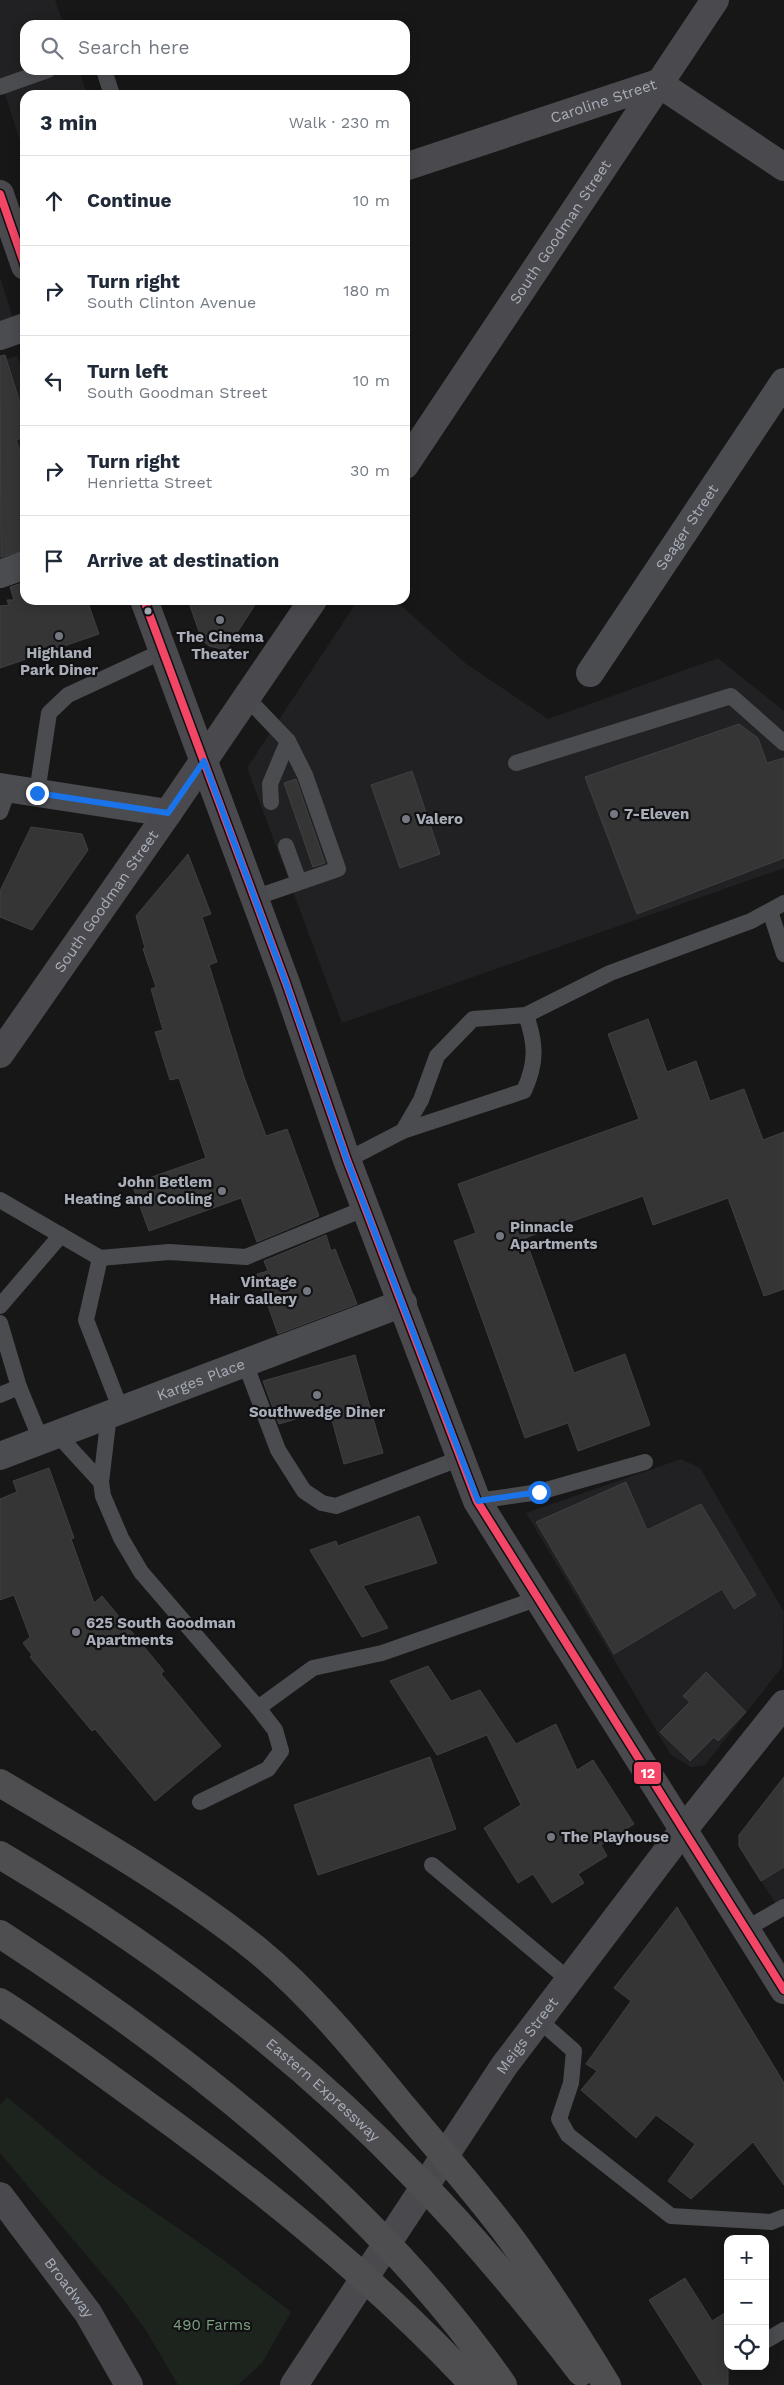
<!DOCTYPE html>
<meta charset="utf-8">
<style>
:root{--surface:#fff;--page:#f6f6f7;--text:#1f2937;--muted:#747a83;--line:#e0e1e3}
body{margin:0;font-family:"Work Sans",sans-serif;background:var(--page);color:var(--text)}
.controls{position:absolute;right:15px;bottom:15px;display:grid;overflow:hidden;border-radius:10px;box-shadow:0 2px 12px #0003}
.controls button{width:45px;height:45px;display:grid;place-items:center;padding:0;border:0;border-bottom:1px solid var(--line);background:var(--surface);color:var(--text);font:25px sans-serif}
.stop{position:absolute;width:15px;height:15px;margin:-11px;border:4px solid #1a73e8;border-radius:50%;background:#fff}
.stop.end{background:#1a73e8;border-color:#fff;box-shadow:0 1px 5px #0008}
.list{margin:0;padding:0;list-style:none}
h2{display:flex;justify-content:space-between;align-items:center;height:65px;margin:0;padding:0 20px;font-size:21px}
h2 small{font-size:16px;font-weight:400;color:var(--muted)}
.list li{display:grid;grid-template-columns:32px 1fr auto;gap:15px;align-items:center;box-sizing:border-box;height:90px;padding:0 20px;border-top:1px solid var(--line)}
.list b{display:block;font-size:19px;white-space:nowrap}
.list p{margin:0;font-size:16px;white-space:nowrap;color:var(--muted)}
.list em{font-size:16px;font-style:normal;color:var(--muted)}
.icon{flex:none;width:28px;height:28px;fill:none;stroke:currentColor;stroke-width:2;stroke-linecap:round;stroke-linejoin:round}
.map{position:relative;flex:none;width:784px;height:2385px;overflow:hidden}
.search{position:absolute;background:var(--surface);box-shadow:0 2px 12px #0003;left:20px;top:20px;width:390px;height:55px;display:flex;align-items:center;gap:12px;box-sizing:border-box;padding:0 18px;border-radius:15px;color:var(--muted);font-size:19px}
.panel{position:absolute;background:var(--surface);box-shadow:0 2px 12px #0003;left:20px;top:90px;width:390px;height:515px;border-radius:15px}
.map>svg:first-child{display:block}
</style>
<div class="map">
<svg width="784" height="2385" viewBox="0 0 784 2385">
<rect width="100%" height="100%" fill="#171717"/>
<g fill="#212123">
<path d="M0,0H55L64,25H25V70H79L87,95H25V156L0,79Z"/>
<path d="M0,277L15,324L0,335Z"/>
<path d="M17,356L25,379V557L0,565V361Z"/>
<path d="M358,600H395L465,663L548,719L718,658L784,711V868L342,1023L247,768Z"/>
<path d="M681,1459L700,1468L784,1612L782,1667L705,1765L691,1767L671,1755L526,1513Z"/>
<path d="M784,1867V1917L761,1881Z"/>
</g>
<path fill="#1d241e" d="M7,2097L102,2176L217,2255L291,2312L262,2363L238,2385H178L147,2332L120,2295L0,2153V2105Z"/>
<g fill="#353536" stroke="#3f4043">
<path d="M5,355L25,419V436L16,440L25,465V550L1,557L0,356Z"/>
<path d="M25,582V600H87L99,634L0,668V606L9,605L7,600H14L10,587Z"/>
<path d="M188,600H258L226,650L209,646L202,640Z"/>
<path d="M739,724L758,738L767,763L784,758V858L637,914L585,777Z"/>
<path d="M412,771L440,854L400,868L371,785Z"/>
<path d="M296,779L325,863L313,867L284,783Z"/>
<path d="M31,827L82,834L88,850L32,930L0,917V891Z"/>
<path d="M188,854L211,914L202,917L217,962L209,965L244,1077L266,1136L287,1129L319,1216L257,1242L241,1198L149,1231L132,1184L206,1158L179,1078L170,1080L155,1032L163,1030L151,989L156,987L143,949L145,948L136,916Z"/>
<path d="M648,1019L667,1072L696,1061L710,1101L744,1089L763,1140L784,1132V1289L764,1296L728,1198L653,1225L643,1196L525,1238L574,1373L625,1354L650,1425L578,1451L568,1423L525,1438L454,1241L476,1233L458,1184L639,1119L608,1034Z"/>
<path d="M326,1235L331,1251L335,1249L357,1304L278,1334L257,1274L268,1271L264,1261Z"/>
<path d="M355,1355L383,1453L344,1464L329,1409L279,1424L263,1381Z"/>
<path d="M49,1468L74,1538L71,1539L94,1603L102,1596L164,1671L161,1674L221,1746L155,1801L95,1729L92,1731L30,1657L32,1655L23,1643L30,1637L14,1595L0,1600V1499L17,1492L13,1481Z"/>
<path d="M626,1482L647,1530L701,1504L756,1595L734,1609L722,1589L614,1654L536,1522Z"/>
<path d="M419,1516L437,1563L363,1586L388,1628L362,1637L310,1550L336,1541L338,1546Z"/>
<path d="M428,1666L451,1701L480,1690L516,1744L556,1724L577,1770L593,1760L634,1824L601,1845L607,1856L578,1874L584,1883L552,1903L533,1874L518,1883L484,1828L521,1805L487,1735L437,1755L390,1681Z"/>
<path d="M706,1672L746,1712L718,1741L714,1737L690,1761L660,1732L690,1702L683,1696Z"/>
<path d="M430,1757L456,1829L318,1875L294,1805Z"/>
<path d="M784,1777V1867L761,1881L739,1846V1835Z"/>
<path d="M677,1907L784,2083V2185L753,2142L691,2199L668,2181L695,2144L656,2115L636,2138L581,2090L597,2071L586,2064L631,2001L614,1988Z"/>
<path d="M685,2278L712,2321L728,2311V2385H703L649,2300Z"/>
</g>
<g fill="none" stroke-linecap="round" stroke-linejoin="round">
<g stroke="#4b4c50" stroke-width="16">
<path d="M104,70L112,95"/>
<path d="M0,87L48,70"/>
<path d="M247,698L288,741L305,775L338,869L254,898"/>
<path d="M516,763L731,696L784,743"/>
<path d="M37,793L49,713L68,695L163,651"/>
<path d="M271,802L270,784L288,741"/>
<path d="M0,812L9,788"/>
<path d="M286,846L299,882"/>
<path d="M770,911L784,954"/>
<path d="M403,1131L421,1100L437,1056L473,1019L526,1015L610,973L751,921L784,903"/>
<path d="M347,1160L403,1131L524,1091C537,1062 536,1044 526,1015"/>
<path d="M0,1200L100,1258L169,1252L246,1257L366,1208"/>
<path d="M100,1258L86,1320L121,1410"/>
<path d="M0,1306L61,1235"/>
<path d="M0,1323L19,1387L41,1440"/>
<path d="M245,1363L278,1450L304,1491L322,1503L336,1506L461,1458"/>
<path d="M0,1395L19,1387"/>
<path d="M109,1415L101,1482L103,1496L121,1538L141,1572L258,1708L313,1668L382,1653L539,1598"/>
<path d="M57,1434L101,1482"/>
<path d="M477,1501L539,1492L645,1462"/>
<path d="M200,1802L268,1769L281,1751L275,1730L258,1708"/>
<path d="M432,1865L569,1980"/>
<path d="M746,1929L784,1907"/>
<path d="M539,2020L574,2051L571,2083L559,2119L568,2135L671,2216L771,2222L784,2217"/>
<path d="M765,2341L784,2330"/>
</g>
<g stroke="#4b4c50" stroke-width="28">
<path d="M0,336L25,327"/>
<path d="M0,574L25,565"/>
<path id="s1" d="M590,673L784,382"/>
<path d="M0,787L168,813"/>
<path id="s2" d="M0,1456L403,1303"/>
</g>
<g stroke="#4a4a4e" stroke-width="28">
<path id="s3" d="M405,167L658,83L784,167"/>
<path d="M0,194L25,266"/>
<path id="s4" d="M405,465L715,0"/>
<path d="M144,600L286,983L347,1160L477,1501L784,1990"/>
<path id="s5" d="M0,1054L168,813L313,600"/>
<path id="s6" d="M0,2196L88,2313L129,2385"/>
<path id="s7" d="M294,2385L504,2066L684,1829L784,1704"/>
</g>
<g stroke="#4e4e51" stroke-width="28">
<path d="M0,1783C87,1835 177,1886 256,1949C312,1995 358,2052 404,2108C439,2150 476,2192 509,2236C544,2284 576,2334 607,2385"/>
<path id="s8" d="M0,1855C151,1944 294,2051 415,2177C475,2238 529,2304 581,2372"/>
<path d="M0,1934C185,2054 376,2202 503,2385"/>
<path d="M0,2002C49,2033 96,2068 143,2102C261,2187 374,2278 474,2385"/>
</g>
<defs>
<g id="bus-1">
<path d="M0,194L25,266"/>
<path d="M144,600L286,983L347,1160L477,1501L784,1990"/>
</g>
</defs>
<use href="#bus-1" stroke="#111113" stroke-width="11"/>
<use href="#bus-1" stroke="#f34667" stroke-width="8"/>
</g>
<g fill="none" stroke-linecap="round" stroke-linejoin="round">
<path stroke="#1a73e8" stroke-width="6" d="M37,793L168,813L204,761L286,983L347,1160L478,1501L539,1492"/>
</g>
<circle fill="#a8adb8" stroke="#111113" stroke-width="2" cx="148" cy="611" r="4.5"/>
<g fill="#757880" stroke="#111113" stroke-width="2">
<circle cx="220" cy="620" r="5"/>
<circle cx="59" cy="636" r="5"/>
<circle cx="614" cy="814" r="5"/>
<circle cx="406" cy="819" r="5"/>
<circle cx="222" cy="1191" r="5"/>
<circle cx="500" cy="1236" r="5"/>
<circle cx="307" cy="1291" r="5"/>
<circle cx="317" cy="1395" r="5"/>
<circle cx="76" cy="1632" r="5"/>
<circle cx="551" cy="1837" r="5"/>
</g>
<g text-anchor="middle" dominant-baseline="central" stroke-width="4.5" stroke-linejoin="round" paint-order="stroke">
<g font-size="15" fill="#a8adb8" stroke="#111113">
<text stroke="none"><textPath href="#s3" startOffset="209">Caroline Street</textPath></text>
<text stroke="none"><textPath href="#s4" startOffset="280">South Goodman Street</textPath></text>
<text stroke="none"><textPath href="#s1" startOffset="175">Seager Street</textPath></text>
<text stroke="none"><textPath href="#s5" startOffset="186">South Goodman Street</textPath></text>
<text stroke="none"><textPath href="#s2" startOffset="215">Karges Place</textPath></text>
<text stroke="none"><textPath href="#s7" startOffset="420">Meigs Street</textPath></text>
<text stroke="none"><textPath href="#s8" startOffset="400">Eastern Expressway</textPath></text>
<text stroke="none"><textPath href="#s6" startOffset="115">Broadway</textPath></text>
</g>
<g font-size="15" font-weight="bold" fill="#a8adb8" stroke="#111113" text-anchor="start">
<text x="220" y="637" text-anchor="middle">The Cinema<tspan x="220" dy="17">Theater</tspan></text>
<text x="59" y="653" text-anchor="middle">Highland<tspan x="59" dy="17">Park Diner</tspan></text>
<text x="624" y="814">7-Eleven</text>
<text x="416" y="819">Valero</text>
<text x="212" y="1182" text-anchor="end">John Betlem<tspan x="212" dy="17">Heating and Cooling</tspan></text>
<text x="510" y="1227">Pinnacle<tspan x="510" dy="17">Apartments</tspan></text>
<text x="297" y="1282" text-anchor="end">Vintage<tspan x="297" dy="17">Hair Gallery</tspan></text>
<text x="317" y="1412" text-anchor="middle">Southwedge Diner</text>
<text x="86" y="1623">625 South Goodman<tspan x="86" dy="17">Apartments</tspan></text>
<text x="561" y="1837">The Playhouse</text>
</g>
<g font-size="15" fill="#7fa381" stroke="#111113">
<text x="212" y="2325">490 Farms</text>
</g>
</g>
<rect stroke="#111113" stroke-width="2" x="633" y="1761" width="29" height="24" rx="5" fill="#f34667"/>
<g font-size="14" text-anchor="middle" font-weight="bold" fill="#fff">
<text x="648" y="1778">12</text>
</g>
</svg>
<div class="controls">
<button>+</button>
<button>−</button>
<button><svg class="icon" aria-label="locate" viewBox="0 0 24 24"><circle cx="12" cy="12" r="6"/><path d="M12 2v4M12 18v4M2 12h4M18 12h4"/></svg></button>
</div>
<div class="stop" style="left:539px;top:1492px"></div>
<div class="stop end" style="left:37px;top:793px"></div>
<div class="search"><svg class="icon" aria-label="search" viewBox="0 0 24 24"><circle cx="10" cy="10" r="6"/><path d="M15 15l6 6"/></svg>Search here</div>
<section class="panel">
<h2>3 min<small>Walk · 230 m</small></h2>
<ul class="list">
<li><svg class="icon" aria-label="ahead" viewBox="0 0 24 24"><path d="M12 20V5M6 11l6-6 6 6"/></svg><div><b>Continue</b></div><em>10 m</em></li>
<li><svg class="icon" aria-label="right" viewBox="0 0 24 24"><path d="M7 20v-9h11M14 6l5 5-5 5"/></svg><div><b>Turn right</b><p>South Clinton Avenue</p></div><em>180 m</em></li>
<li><svg class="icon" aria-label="left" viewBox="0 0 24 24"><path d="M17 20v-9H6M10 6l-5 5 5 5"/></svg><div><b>Turn left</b><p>South Goodman Street</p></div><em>10 m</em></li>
<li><svg class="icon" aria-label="right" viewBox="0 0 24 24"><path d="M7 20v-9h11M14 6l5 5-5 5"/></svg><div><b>Turn right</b><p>Henrietta Street</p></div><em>30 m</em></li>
<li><svg class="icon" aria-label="arrive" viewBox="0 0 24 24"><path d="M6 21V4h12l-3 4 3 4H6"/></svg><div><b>Arrive at destination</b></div></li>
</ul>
</section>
</div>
